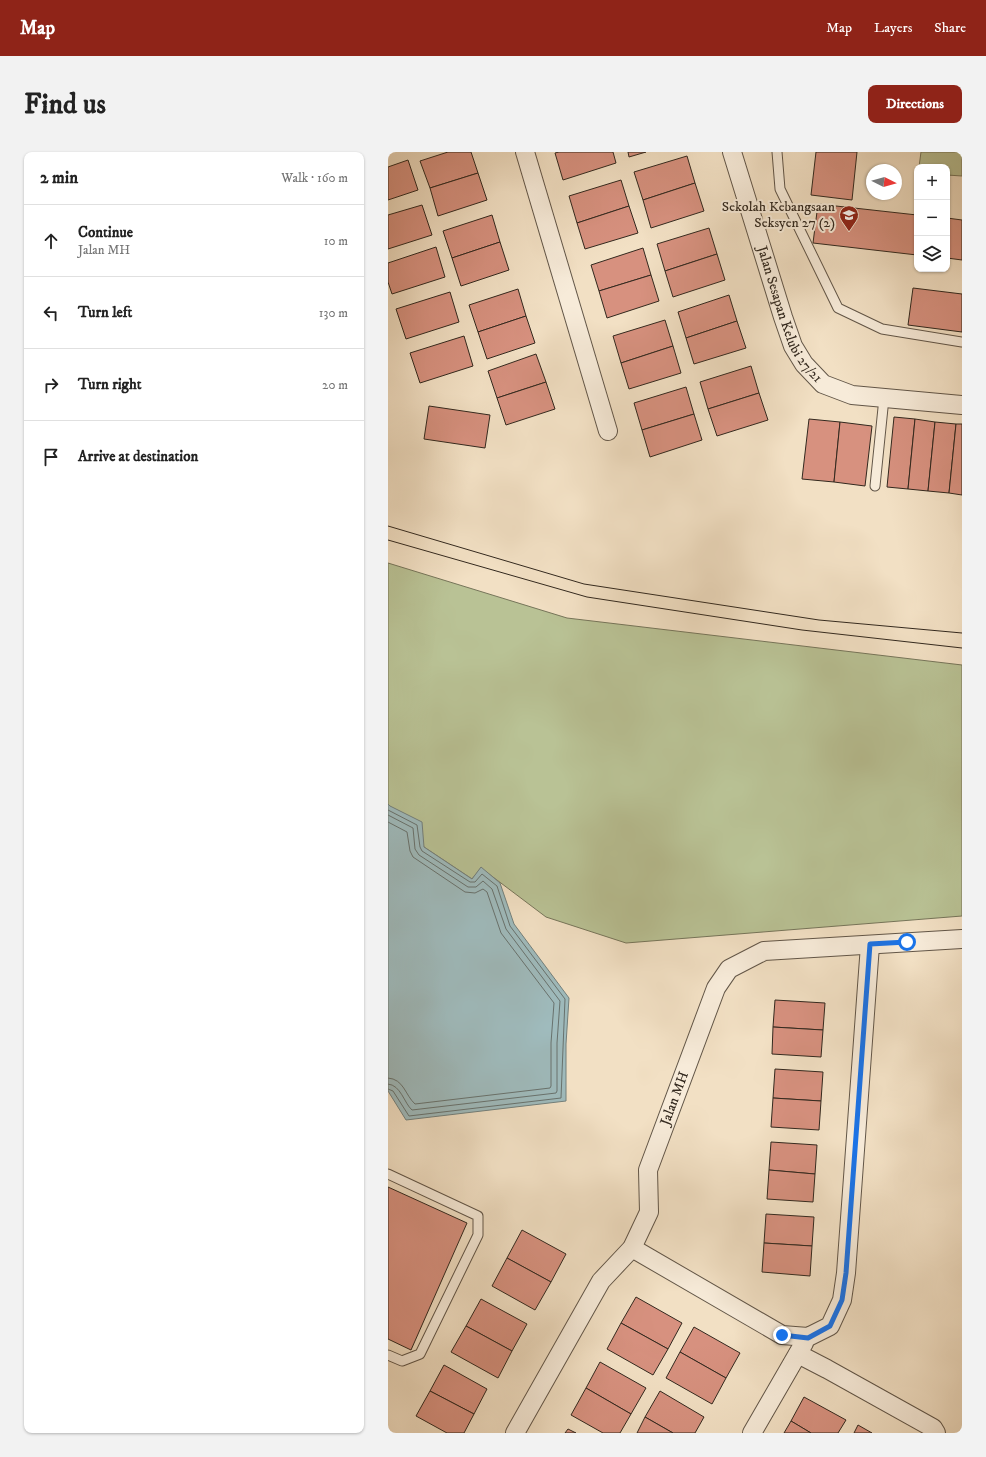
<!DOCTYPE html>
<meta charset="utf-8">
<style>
:root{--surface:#fff;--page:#f2f2f2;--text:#222;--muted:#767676;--line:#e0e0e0;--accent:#8f2418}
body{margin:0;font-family:"IM FELL DW Pica",serif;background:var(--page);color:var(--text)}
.controls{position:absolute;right:12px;top:12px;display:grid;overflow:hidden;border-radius:8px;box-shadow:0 1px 3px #0004}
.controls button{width:36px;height:36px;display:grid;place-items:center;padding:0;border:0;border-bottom:1px solid var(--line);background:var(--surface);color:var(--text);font:20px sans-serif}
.compass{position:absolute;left:478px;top:12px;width:36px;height:36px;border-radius:50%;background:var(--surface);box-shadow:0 1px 3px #0004;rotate:96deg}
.stop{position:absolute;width:12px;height:12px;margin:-9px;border:3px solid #1a73e8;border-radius:50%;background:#fff}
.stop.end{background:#1a73e8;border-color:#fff;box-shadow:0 1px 4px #0008}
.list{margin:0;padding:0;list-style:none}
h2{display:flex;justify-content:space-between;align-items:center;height:52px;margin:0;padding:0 16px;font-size:17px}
h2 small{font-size:13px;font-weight:400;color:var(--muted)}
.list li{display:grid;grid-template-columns:26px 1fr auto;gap:12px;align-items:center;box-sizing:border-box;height:72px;padding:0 16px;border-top:1px solid var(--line)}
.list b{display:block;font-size:15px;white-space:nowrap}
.list p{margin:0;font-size:13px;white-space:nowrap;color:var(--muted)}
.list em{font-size:13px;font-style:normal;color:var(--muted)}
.icon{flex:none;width:22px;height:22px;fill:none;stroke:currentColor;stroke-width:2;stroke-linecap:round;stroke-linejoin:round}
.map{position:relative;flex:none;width:574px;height:1281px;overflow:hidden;border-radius:8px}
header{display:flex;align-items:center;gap:24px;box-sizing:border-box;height:56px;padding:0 20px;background:var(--accent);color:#fff}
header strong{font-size:19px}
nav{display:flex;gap:22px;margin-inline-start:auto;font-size:14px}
.intro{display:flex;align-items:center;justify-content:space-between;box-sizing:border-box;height:96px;padding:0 24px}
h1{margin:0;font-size:28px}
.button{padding:10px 18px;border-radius:8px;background:var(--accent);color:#fff;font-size:14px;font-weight:700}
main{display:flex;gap:24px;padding:0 24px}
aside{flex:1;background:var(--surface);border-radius:8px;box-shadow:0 1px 3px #0004}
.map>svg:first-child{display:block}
</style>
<header>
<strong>Map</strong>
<nav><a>Map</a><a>Layers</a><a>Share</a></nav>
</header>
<div class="intro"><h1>Find us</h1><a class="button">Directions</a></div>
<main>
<aside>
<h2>2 min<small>Walk · 160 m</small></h2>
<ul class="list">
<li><svg class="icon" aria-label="ahead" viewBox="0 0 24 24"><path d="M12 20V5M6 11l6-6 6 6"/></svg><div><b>Continue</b><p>Jalan MH</p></div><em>10 m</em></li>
<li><svg class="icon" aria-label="left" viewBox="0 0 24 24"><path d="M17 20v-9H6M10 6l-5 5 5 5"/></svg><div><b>Turn left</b></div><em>130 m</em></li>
<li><svg class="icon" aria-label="right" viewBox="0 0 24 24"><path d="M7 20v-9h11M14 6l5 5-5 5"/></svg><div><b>Turn right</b></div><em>20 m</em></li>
<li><svg class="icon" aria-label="arrive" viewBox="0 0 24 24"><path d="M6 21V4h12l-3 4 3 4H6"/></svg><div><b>Arrive at destination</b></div></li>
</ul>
</aside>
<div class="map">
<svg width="574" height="1281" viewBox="0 0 574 1281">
<rect width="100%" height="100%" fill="#f2e0c4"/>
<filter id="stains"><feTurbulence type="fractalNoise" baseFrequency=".005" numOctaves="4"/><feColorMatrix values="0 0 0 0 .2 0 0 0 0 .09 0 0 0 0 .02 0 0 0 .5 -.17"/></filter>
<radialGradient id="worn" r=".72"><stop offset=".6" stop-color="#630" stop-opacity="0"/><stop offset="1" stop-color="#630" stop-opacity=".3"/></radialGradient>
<g fill="#b9c295" stroke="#76755a">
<path d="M533,0H574V24L559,23V15H531Z"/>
<path d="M0,411L179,466L574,513V764L238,791L158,765L93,716L84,727L36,695L0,652Z"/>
</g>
<path fill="#9fbbbd" stroke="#73807d" d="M0,652L2,654L34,670L36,695L84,727L93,715L112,731L126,772L181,846L178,892V949L18,968L0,939Z"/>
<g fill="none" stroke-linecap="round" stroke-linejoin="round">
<g stroke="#68726e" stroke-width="1">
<path d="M0,658L29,673L32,695L34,699L82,730H87L94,722L109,734L122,774L177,847L173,946L21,964L5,939L0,937"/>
<path d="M0,663L25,676L27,697L31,703L80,735H88L95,729L104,737L118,777L172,849L169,891V939L168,941L24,958C16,951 13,933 0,932"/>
<path d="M0,670L19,680L22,699L25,705L77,740L87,741L95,737L99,740L113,781L166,851L163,891V934L162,936L27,952C17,943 16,927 0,926"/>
</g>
</g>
<g fill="#d7917f" stroke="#32281e">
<path d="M60,0H83L90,21L42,36L32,9Z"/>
<path d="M171,0H225L228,11L175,28L167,1Z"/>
<path d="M240,0H258L241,5Z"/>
<path d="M428,0H469L464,48L423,43Z"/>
<path d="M299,4L307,31L255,48L246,20Z"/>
<path d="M20,8L30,38L0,48V15Z"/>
<path d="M90,21L99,48L50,64L42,36Z"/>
<path d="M233,28L241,54L189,71L181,44Z"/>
<path d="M307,31L316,59L263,76L255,48Z"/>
<path d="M430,52L529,63V103L425,91Z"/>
<path d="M34,53L44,83L0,97V63Z"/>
<path d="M241,54L250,81L197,97L189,71Z"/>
<path d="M104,63L112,90L64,106L55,79Z"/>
<path d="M559,66L574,68V108L559,106Z"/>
<path d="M321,76L329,102L277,119L269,92Z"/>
<path d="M112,90L121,118L73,134L64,106Z"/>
<path d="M48,95L57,125L4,142L0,130V111Z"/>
<path d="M255,96L263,123L211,139L203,113Z"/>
<path d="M329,102L337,128L285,145L277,119Z"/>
<path d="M263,123L271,149L219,166L211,139Z"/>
<path d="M525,136L574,142V180L520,173Z"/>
<path d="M130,137L138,164L90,180L81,153Z"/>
<path d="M62,140L71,170L18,187L8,157Z"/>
<path d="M341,143L349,169L298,186L290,160Z"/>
<path d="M138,164L147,191L99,207L90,180Z"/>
<path d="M277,168L285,194L233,211L225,184Z"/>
<path d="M349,169L358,196L306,212L298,186Z"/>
<path d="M76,184L85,214L32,231L22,201Z"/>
<path d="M285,194L293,221L241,237L233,211Z"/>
<path d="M148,202L158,230L109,246L100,219Z"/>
<path d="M363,214L371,241L320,257L312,230Z"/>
<path d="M158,230L167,257L118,273L109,246Z"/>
<path d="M298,235L306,262L254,278L246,251Z"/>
<path d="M371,241L380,268L329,284L320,257Z"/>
<path d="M41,254L102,263L97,296L36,287Z"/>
<path d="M306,262L314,288L262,305L254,278Z"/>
<path d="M506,265L527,267L520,337L499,335Z"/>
<path d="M421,267L452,270L446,330L414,327Z"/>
<path d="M527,267L547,270L540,339L520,337Z"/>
<path d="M452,270L484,274L477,334L446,330Z"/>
<path d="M547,270L568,272L561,341L540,339Z"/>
<path d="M568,272H574V343L561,341Z"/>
<path d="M387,848L437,851L435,878L385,875Z"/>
<path d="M385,875L435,878L433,905L384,902Z"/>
<path d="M387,917L435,920L433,949L385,946Z"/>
<path d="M385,946L433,949L431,978L383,975Z"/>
<path d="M383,990L429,993L427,1022L381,1018Z"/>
<path d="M381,1018L427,1022L425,1050L379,1047Z"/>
<path d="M0,1035L79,1071L23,1198L0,1187Z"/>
<path d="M378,1062L426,1065L424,1094L376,1091Z"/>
<path d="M134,1078L178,1102L163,1130L119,1106Z"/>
<path d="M376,1091L424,1094L422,1124L374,1120Z"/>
<path d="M119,1106L163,1130L147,1158L104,1134Z"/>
<path d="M248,1145L294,1171L280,1197L233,1171Z"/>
<path d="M93,1147L139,1172L124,1199L78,1174Z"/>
<path d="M233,1171L280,1197L265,1223L219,1197Z"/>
<path d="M78,1174L124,1199L110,1226L63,1200Z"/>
<path d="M306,1175L352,1201L338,1226L292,1200Z"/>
<path d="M292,1200L338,1226L324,1252L278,1226Z"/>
<path d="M212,1210L258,1236L243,1262L198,1236Z"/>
<path d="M56,1213L99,1237L86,1262L42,1239Z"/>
<path d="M198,1236L243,1262L232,1281H215L183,1263Z"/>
<path d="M42,1239L86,1262L76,1281H59L28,1264Z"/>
<path d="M272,1239L316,1265L307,1281H285L257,1265Z"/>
<path d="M416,1245L458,1268L450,1281H423L403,1269Z"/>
<path d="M257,1265L285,1281H249Z"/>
<path d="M403,1269L423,1281H396Z"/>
<path d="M470,1273L484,1281H466Z"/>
<path d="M180,1277L188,1281H177Z"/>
</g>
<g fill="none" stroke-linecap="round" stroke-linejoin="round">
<defs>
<g id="lane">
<path d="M389,0L392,37L450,156L494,177L574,190"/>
<path d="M487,334L496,246"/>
<path d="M0,1022L90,1064V1083L32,1202L14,1209L0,1203"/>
</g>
<g id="street">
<path d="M137,0L220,279"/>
<path id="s1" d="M344,0L395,165L405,194L416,212L435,232L464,243L574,253"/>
<path d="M244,1096L394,1183L420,1185L442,1174L454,1148L458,1121L482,793"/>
<path d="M410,1202L439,1217L545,1276L548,1281"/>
<path id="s2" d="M127,1281L213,1129L244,1096L261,1060L260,1018L328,836L341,817L376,799L574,787"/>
<path d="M364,1281L416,1191"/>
</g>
</defs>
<use href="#lane" stroke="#625648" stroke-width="11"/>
<use href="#street" stroke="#625648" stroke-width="20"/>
<use href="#lane" stroke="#f7ebd9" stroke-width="9"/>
<use href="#street" stroke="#f7ebd9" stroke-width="18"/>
<g stroke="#32281e" stroke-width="1">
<path d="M0,374L196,432L431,468L574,481"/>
<path d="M0,388L199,445L414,478L574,496"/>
</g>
</g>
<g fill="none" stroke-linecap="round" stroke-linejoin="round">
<path stroke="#1a73e8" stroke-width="5" d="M394,1183L420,1186L442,1174L454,1148L458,1121L482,792L519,790"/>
</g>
<defs>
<symbol id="school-pin" viewBox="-11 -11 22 30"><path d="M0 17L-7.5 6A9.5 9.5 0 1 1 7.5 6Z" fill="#8f2418" stroke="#f7ebd9"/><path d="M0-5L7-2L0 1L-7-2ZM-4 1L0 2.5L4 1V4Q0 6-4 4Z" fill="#fff"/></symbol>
</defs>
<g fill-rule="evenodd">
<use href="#school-pin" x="450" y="52" width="22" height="30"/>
</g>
<g text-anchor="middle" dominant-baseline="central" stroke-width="4" stroke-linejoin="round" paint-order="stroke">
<g font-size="14" fill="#32281e" stroke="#f7ebd9" text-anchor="end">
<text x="447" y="55">Sekolah Kebangsaan<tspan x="447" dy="16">Seksyen 27 (2)</tspan></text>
</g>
<g font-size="14" fill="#32281e" stroke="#f7ebd9">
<text stroke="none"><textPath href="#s1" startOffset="173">Jalan Sesapan Kelubi 27/21</textPath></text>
<text stroke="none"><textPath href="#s2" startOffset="378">Jalan MH</textPath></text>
</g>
</g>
<rect width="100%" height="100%" filter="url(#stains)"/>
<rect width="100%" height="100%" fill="url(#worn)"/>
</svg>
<div class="controls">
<button>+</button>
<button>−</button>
<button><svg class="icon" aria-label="layers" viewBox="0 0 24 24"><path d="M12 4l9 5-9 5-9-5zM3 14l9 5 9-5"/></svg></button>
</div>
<svg class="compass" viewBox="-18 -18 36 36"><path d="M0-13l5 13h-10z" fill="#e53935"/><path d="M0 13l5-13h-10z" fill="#767676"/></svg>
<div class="stop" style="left:519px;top:790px"></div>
<div class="stop end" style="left:394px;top:1183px"></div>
</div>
</main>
